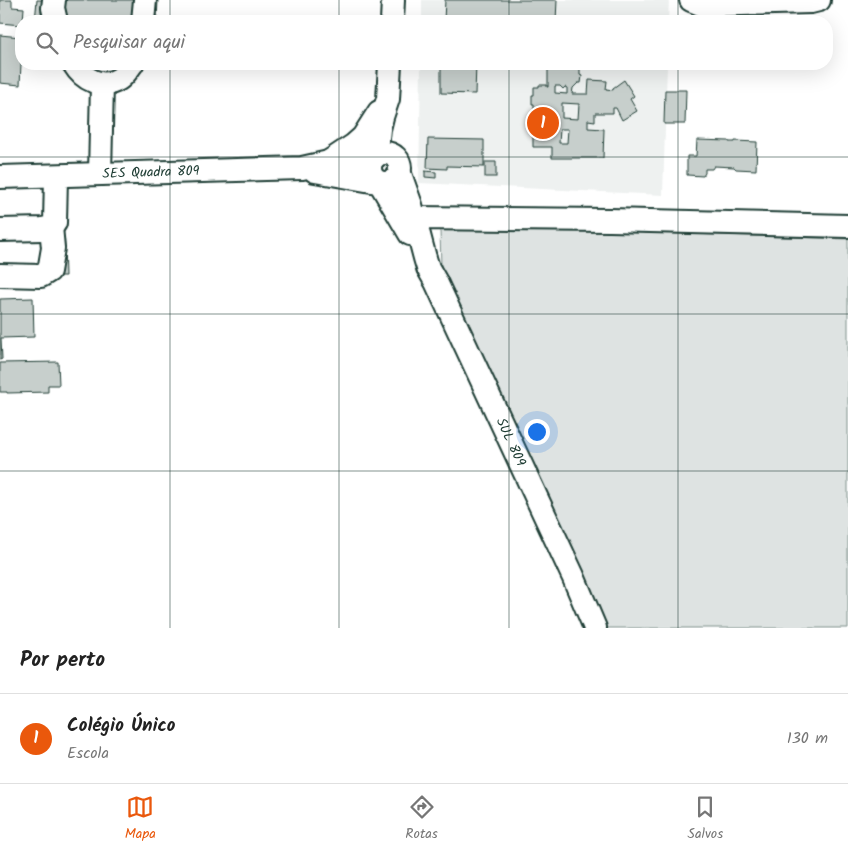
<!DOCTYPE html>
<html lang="pt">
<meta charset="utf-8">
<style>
:root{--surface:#fff;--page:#f6f6f6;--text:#222;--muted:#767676;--line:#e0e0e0;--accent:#ea580c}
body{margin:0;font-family:Kalam,sans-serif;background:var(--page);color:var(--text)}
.you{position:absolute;left:536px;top:431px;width:18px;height:18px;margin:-12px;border:4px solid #fff;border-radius:50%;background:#1a73e8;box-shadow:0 0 0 8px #1a73e833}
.badge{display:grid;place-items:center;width:32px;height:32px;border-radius:50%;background:var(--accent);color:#fff;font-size:16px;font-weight:700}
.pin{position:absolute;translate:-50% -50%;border:2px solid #fff;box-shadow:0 1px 5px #0006}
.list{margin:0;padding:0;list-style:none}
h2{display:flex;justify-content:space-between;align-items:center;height:65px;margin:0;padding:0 20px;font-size:21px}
h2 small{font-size:16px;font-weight:400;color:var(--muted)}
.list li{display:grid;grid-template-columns:32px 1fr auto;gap:15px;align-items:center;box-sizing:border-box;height:90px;padding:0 20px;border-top:1px solid var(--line)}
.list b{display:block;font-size:19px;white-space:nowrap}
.list p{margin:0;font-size:16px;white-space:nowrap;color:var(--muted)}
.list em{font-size:16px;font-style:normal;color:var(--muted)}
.icon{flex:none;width:28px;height:28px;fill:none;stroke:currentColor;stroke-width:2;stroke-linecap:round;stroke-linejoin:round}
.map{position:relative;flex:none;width:848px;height:628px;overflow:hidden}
.search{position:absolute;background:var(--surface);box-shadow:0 5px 20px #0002;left:15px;right:15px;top:15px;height:55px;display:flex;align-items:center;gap:12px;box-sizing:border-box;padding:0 18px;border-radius:20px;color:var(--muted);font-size:19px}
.sheet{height:155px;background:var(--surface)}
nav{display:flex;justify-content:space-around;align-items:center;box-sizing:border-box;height:70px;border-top:1px solid var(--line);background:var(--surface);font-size:14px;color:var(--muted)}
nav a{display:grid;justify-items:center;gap:2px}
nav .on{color:var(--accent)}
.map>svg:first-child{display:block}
</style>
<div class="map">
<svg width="848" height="628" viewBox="0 0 848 628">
<rect width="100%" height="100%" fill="#fff"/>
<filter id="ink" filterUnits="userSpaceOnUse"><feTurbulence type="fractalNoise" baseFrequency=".02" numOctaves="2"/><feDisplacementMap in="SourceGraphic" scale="10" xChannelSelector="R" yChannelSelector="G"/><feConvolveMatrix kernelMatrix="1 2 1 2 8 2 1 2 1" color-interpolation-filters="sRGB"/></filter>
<g filter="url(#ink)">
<g fill="#eef1f0">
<path d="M422,0H669L668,21H422Z"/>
<path d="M421,64H667L663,195L419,183Z"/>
</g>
<path fill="#dee3e2" stroke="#7e908b" d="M440,230L592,231L848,239V628H604L441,267Z"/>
<g fill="#c7cfcc" stroke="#1f3d34" fill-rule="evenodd">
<path d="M0,0H12V7L24,8L23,21H21V25L0,23Z"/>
<path d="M37,0H158L157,21H35Z"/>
<path d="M445,0H557L556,21H444Z"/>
<path d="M0,35L21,37V64L20,85L0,83Z"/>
<path d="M441,64H476L475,94L441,93Z"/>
<path d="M570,64L580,65V75L582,76L581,83H578L573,88L572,94H588L589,80L607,81L606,89L613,90V88L624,80L634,96L630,99L637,111L622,120L616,108H613V113H595V121L588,120V128L604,129L603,158H552V147H533V125H547V117H534V104H532V95H534V87H539V85H547V87H548V69L564,70V71ZM555,86H560L563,89L565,87L567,88V94L555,93ZM562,103L579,104L578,119L562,118ZM560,129H568L567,143H559Z"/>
<path d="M665,90H686L685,124H664Z"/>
<path d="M428,139L484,140V167L447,166V169L427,168Z"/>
<path d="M697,140L729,141V142H735V141L757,142L756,170L736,169L734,167L714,166L712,169H705V173L703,176L687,175V156H696Z"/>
<rect x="485" y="162" width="11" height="15"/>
<path d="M425,171L436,172V178L425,177Z"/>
<path d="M64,241L65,276H55L54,242Z"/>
<path d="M33,298L34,337L1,338L2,359L0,360V299Z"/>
<path d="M58,362L59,385H48V392L7,393V392H0V363Z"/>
</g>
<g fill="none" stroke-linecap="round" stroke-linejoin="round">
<defs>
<g id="minor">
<path d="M54,0L53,8L56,21"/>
<path d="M691,0L703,5L811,2L819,0"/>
<path d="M143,21L145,0"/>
<path d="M392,21L393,0"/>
<path d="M74,64C83,79 102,90 119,79C124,76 128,69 132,64"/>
<circle cx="385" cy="168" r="15"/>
<path d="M376,156L379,129L382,117L388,99L390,64"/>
<path d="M330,161L354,145L363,137L379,112"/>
<path d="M315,171L377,182"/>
<path d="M100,174L102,84"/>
<path id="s1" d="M400,174L411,205L425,258L428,268L436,282L573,576L595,628"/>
<path id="s2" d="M0,177L302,168L329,162L374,158"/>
<path d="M380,183L410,234"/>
<path d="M403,221L414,218L610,220L848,226"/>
<path d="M0,230L43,229L51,227L55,223L56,176"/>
<path d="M0,275L41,276L49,271L53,248L51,227"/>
</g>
</defs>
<use href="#minor" stroke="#1f3d34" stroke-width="26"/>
<use href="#minor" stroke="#fff" stroke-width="22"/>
</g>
</g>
<path fill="none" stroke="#1f3d34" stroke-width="1" stroke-opacity="0.55" d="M170,0V21M339,0V21M509,0V21M678,0V21M170,64V628M339,64V628M509,64V628M678,64V628M0,157H848M0,314H848M0,471H848"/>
<g text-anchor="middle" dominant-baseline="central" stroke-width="5" stroke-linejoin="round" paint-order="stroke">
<g font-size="14" fill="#1f3d34" stroke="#fff">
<text stroke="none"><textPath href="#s2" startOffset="151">SES Quadra 809</textPath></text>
<text stroke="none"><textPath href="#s1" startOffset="291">SUL 809</textPath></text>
</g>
</g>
</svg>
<div class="you"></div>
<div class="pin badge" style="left:543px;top:123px">1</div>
<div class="search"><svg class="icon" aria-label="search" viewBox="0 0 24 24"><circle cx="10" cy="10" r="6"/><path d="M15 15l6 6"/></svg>Pesquisar aqui</div>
</div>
<section class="sheet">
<h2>Por perto<small></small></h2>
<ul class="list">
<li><span class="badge">1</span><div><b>Colégio Único</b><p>Escola</p></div><em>130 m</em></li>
</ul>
</section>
<nav>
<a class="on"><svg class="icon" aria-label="map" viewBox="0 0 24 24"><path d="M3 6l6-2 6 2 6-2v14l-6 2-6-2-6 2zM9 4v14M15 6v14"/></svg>Mapa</a>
<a><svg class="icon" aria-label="directions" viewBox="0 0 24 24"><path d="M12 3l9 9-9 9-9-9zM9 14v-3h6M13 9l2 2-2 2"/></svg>Rotas</a>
<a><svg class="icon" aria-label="saved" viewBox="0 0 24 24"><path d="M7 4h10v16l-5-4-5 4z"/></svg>Salvos</a>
</nav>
